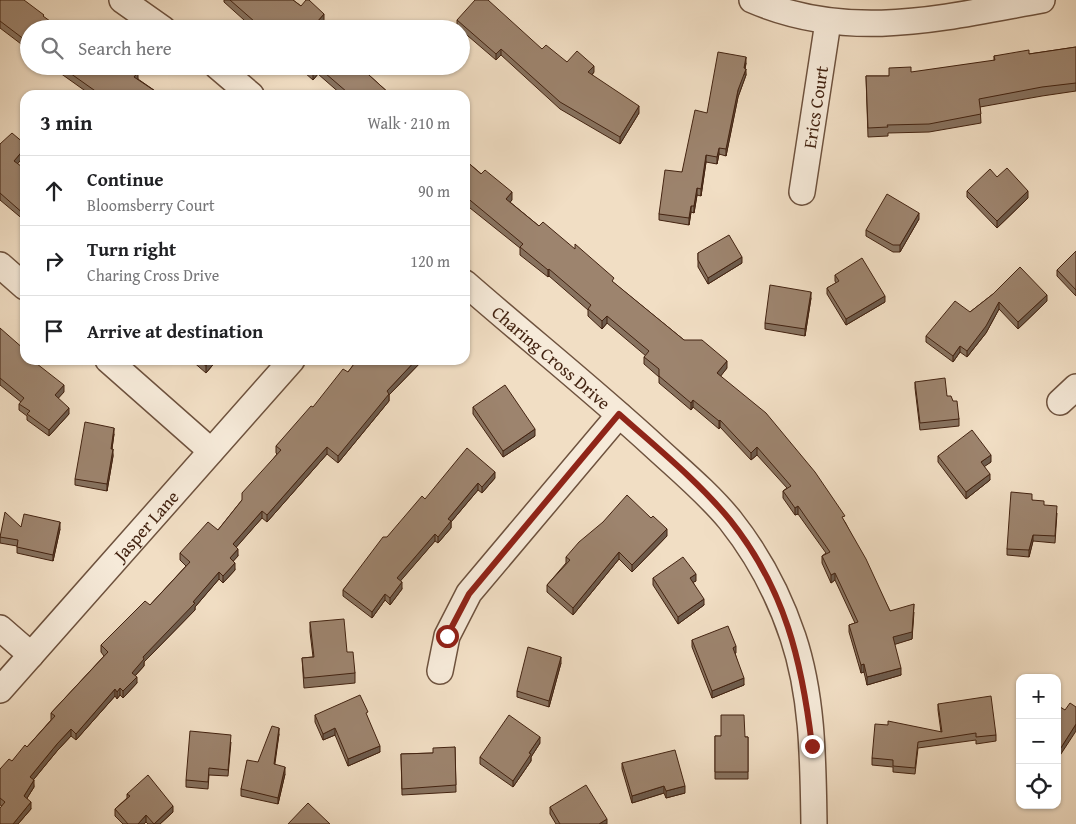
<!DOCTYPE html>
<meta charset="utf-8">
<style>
:root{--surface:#fff;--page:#f2f2f2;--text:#202124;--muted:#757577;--line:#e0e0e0}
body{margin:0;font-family:"Gentium Book Plus",serif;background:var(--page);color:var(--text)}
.controls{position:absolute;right:15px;bottom:15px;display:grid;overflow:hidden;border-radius:10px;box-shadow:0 1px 4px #0004}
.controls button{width:45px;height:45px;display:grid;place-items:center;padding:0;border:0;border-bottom:1px solid var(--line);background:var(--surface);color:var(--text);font:25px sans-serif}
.stop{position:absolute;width:15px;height:15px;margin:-11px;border:4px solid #8f2418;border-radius:50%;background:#fff}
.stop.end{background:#8f2418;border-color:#fff;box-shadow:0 1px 5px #0008}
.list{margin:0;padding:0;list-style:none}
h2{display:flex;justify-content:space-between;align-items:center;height:65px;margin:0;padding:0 20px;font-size:21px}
h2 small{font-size:16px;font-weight:400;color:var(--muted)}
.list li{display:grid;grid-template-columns:32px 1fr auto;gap:15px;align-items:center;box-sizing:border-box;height:70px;padding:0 20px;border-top:1px solid var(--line)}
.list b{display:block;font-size:19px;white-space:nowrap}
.list p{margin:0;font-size:16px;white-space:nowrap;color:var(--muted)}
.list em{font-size:16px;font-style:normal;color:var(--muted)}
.icon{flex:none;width:28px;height:28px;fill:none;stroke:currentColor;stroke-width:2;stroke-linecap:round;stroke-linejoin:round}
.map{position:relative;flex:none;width:1076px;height:824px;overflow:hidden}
.search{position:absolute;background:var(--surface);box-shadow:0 1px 4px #0004;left:20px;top:20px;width:450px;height:55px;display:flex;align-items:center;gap:12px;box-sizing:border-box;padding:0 18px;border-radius:28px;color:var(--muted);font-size:19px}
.panel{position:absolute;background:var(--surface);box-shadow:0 1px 4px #0004;left:20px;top:90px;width:450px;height:275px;border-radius:15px}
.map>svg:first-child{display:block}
</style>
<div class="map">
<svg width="1076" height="824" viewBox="0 0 1076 824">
<rect width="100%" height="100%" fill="#f1dec4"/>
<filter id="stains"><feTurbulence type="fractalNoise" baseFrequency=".004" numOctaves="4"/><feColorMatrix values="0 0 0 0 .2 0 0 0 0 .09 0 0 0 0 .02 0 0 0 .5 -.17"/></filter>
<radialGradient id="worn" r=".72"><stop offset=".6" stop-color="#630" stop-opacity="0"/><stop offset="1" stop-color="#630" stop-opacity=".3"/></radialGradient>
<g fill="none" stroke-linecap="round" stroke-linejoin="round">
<defs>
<g id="street">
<path d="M122,0L163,29"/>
<path d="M752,0C850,42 942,18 1042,0"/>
<path d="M217,66L251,95"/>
<path id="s1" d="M802,192L828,22"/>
<path d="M0,265L25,287"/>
<path id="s2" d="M465,283C528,338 593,390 654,446C680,470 708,493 730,520C757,554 779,595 793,637C813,697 813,761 814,824"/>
<path d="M108,360L211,451"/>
<path d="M1060,402L1076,387"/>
<path d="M0,628L31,655"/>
<path d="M440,671L447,636L469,593L619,415"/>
<path id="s3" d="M0,690L292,360"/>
</g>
</defs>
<use href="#street" stroke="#6e523e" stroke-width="28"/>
<use href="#street" stroke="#f6ead9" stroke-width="25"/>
</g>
<g fill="#87725f" stroke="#432311">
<path d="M0,0L29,29V50L0,28Z"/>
<path d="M224,0H293L301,6L324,21L320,26L322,29H254L224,2Z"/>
<path d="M457,20L542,49L567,62L594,72L592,75L639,113L620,144L560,109L501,55L496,60L461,30V29H460L457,27Z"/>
<path d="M1076,47V91L1042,96L980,107L981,123L929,132L888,133V136L868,137L866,76H889L994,61V56L1029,54Z"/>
<path d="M746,63L745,69L746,75L738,97L726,156L719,154L717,164L706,162L701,196L697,195L694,213L691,212L689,225L659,220V214L682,172L707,113Z"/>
<path d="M49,66H130L138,79L161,95H91L53,68Z"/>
<path d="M297,66H359L391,95H342L318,74L313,80Z"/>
<path d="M0,144L17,164L25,169V221L0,200Z"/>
<path d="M465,160L512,200L510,202L539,226L614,283L684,340L727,368L720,376L845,522L890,611L914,612L912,639L894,644L901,675L867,685L864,672L861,673L849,632V625L855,623L835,580L831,583L822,563V556L826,553L798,514L795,515L783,498V491L787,488L757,455L751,460L720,427L719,429L693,407L691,410L659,383V377L644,364V357L646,356L607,323L602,329L588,316V310L549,276L548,277L520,255V248L465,204Z"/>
<path d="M997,177L1028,198L997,228L967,197V191Z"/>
<path d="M919,219L900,252H893L866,236V230Z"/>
<path d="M1076,251V296L1057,276V270Z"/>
<path d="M698,253L742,263L708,284L698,267Z"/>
<path d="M835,275L885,302L846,325L827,294V288L836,283L835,281Z"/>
<path d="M993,294L1047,301L1018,329L999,309L986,333L967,357L960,352L953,362L926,342V336L970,312Z"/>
<path d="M811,298L805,336L765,329V323Z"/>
<path d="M0,328L25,360L64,392L58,398L69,414L49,436L27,420V416L19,410V404L21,402L0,385Z"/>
<path d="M191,360H217L206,373Z"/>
<path d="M357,360H423L389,395V401L338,463L327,454L267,522L262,518L236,547L238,556L233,561L235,570L223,583L219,579L195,607V610L144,662V666L135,676L137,683L123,698L120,695L117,699L115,696L76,740L71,736L57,751L33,780L34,787L27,798L31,809L18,824H0L2,806L0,805V769L12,761L27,747L51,720V713L104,656L101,652V645L150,605L186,566L180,560V553L218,530L242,500L277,454L276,453V446L348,372Z"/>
<path d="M915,382L947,396L953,401L959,419V426L920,430L915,388Z"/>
<path d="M473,407L535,436L503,457L473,414Z"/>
<path d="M114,434L112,449L113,456L107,491L75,485V479Z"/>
<path d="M938,456L991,462L984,466L990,480L966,499L938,462Z"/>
<path d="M495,478L482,493L478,490L451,522V528L438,543L435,541L400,581L402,589L390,605L385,600L372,618L343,596V590L387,537L425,499Z"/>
<path d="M1032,500L1057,513L1055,543L1033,541L1029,557L1007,555V549Z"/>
<path d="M21,527L60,529L53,561L17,553V546L0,543V535Z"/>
<path d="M667,536L632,572L619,559L573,615L547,592V585L566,563V557Z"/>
<path d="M653,578L696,581L693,582L704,605L678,624L653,585Z"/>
<path d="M310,622L347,652L355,673V683L304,688L302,658L313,657L310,632Z"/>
<path d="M692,640L736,653H735L744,685L712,698L692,647Z"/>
<path d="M561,663L549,707L517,697V691Z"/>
<path d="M938,704L996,735V741L976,744V740L918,748L915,774L893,772V767L872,765V758L941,732L938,710Z"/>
<path d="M315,715L368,719L380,752L348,766L335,735L323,740L315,722Z"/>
<path d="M1020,732V745L1017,743V737Z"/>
<path d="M279,734L274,765L285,774L278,804L241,796V789L258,762Z"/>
<path d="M715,736L748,737V779H715Z"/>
<path d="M231,742L228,776L209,775L208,789L186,787V780Z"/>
<path d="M540,743L531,757V761L513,787L480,764V757Z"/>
<path d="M455,747L456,792L402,795L401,754L433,753Z"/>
<path d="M622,763L685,793L666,798L664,793L632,803L622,769Z"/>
<path d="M127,794L173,812L160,824H148L146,822L144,824H123L115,816V809L127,798Z"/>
<path d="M550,807L607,824H556L550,814Z"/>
</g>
<g fill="#6e5c4d" stroke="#432311">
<path d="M324,14V21L318,29L316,23Z"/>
<path d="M501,49V55L496,60V54Z"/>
<path d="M746,57V63L744,75L746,69V75L738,97L726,156V149L738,90L744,68Z"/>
<path d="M594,66V72L588,79V72Z"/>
<path d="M318,67V74L313,80V73Z"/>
<path d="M138,72V79L134,84V77Z"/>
<path d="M639,106V113L620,144V137Z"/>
<path d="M25,148V155L14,168V161Z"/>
<path d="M719,148V154L717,164V157Z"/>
<path d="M706,155V162L701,196V189Z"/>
<path d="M697,188V195L694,213V206Z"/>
<path d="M1028,191V198L997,228V221Z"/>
<path d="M512,192V200L506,207V199Z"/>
<path d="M691,206V212L689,225V218Z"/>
<path d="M919,213V219L900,252V245Z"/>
<path d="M742,257V263L708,284V278Z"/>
<path d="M549,269V276L548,277V270Z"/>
<path d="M811,292V298L805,336V329Z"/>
<path d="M1047,295V301L1018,329V322Z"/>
<path d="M885,296V302L846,325V319Z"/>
<path d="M999,302V309L986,333L967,357V351Z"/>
<path d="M607,316V323L602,329V321Z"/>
<path d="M960,346V352L953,362V356Z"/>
<path d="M211,360H217L206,373V366Z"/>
<path d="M416,360H423L389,395V401L338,463V456L387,391Z"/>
<path d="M727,361V368L717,381V373Z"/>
<path d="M64,385V392L55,402V395Z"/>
<path d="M693,400V407L691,410V403Z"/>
<path d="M69,408V414L49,436V430Z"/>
<path d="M720,420V427L719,429V421Z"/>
<path d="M114,428V434L111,455V449Z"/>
<path d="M535,429V436L503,457V451Z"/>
<path d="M327,447V454L267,522V515Z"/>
<path d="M757,447V455L751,460V453Z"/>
<path d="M113,449V456L107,491V484Z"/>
<path d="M991,455V462L981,469V462Z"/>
<path d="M495,472V478L482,493V487Z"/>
<path d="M990,474V480L966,499V492Z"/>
<path d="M478,483V490L451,522V528L438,543V537L448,519Z"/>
<path d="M798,506V514L795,515V508Z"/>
<path d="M262,511V518L233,551V544Z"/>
<path d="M60,522V529L53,561V555Z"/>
<path d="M667,529V536L632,572V565Z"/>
<path d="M435,534V541L397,585V578Z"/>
<path d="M1033,535V541L1029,557V550Z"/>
<path d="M238,549V556L230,565V558Z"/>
<path d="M619,552V559L573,615V608Z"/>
<path d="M235,563V570L223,583V576Z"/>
<path d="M219,572V579L195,607V610L144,662V666L132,679V673L143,657Z"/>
<path d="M835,573V580L831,583V575Z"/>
<path d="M696,574V581L690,584V578Z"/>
<path d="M402,582V589L390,605V598Z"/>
<path d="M385,594V600L372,618V612Z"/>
<path d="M704,599V605L678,624V617Z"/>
<path d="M914,604L912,639L893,645V637Z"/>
<path d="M736,646V653L733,654V648Z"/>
<path d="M561,657V663L549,707V701Z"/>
<path d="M864,664V672L861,673V665Z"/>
<path d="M901,668V675L867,685V677Z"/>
<path d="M137,677V683L123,698V691Z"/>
<path d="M744,678V685L712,698V691Z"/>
<path d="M120,688V695L117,699V692Z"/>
<path d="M115,689V696L76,740V734Z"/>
<path d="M1076,724V731L1057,760V754Z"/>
<path d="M279,728V734L274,771V764Z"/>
<path d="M335,728V735L323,740V734Z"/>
<path d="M71,729V736L57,751L30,784V777L57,744Z"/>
<path d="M540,737V743L531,757V761L513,787V781L529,753Z"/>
<path d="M380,746V752L348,766V759Z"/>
<path d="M285,767V774L278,804V798Z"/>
<path d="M34,780V787L24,803V796Z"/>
<path d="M664,786V793L632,803V796Z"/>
<path d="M685,786V793L666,798V791Z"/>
<path d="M31,802V809L18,824H13Z"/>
<path d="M173,806V812L160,824H154Z"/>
<path d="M146,815V822L144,824H138Z"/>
<path d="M607,819V824H599Z"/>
</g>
<g fill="#9d846e" stroke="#432311">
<path d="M0,0H24L44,15L43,16L61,29H29V43L0,21Z"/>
<path d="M230,0H293L301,6L306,0H309L324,14L316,23L322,29H263Z"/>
<path d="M475,0H488L542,49L546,45L567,62L577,51L594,66L588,72L639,106L620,137L560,102L501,49L496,54L457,20Z"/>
<path d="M1076,47V83L1042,87L979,99L981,114L929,124L887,125L888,127L868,128L866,76H889V68L911,67V72L995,60L994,56L1029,50V54Z"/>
<path d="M718,52L746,57L744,68L746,69L738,90L726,149L719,148L717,157L706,155L701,189L697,188L694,206H691L689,218L659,214L665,170L682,172L695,110L707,113Z"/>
<path d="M60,66H130L138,72L134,77L161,95H101Z"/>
<path d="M305,66H359L391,95H347L346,93L347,92L318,67L313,73Z"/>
<path d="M12,133L25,144V148L14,161L25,169V215L0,193V144Z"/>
<path d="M465,160L481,174L485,170L512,192L506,199L539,226L543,222L575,249V244L614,278L612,281L684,340H702L727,361L717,373L766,413L815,472L845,516L842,517L866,559L890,611L914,604L912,632L893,637L901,668L867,677L864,664L861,665L849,625L858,622L835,573L831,575L822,556L830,552L798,506L795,508L783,491L791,486L757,447L751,453L720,420L719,421L693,400L691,403L659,376V369L644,357L649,351L607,316L602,321L588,309L591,305L549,269L548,270L520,247L523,244L465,196V193L466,192L465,191Z"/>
<path d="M1007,168L1028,191L997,221L967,191L990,169L997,177Z"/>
<path d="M887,194L919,213L900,245H893L866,230Z"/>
<path d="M729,235L742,257L708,278L698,260V253Z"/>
<path d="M1076,251V290L1057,270Z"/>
<path d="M862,258L885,296L846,319L827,288L839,281L835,275Z"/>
<path d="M1020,267L1047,295L1018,322L999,302L986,326L967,351L960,346L953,356L926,336L955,301L970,312L993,294Z"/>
<path d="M770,285L811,292L805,329L765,323Z"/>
<path d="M0,328L25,350V360H32L64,385L55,395L69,408L49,430L27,414L30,411L19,404L24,398L0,378Z"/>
<path d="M198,360H211L206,366Z"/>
<path d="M357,360H416L387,391L389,394L338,456L327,447L267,515L262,511L233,544L238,549L230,558L235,563L223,576L219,572L193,602L195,603L143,657L144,659L132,673L137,677L123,691L120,688L117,692L115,689L76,734L71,729L57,744L30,777L34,780L24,796L31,802L13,824H0V808L5,802L0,798V769L9,759L12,761L25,745L27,747L55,716L51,713L108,652L101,645L145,601L150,605L190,562L180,553L208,522L218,530L242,500V493L281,450L276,446L311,406L313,407L343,369L348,372Z"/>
<path d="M945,378L947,396H951L953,401H957L959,419L920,423L915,382Z"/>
<path d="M505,385L535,429L503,451L473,407Z"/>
<path d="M85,422L114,428L111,449H113L107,484L75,479Z"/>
<path d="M972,430L991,455L981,462L990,474L966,492L938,456Z"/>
<path d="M467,448L495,472L482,487L478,483L448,519L451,521L438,537L435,534L397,578L402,582L390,598L385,594L372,612L343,590L383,537H387L422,496L425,499Z"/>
<path d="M1011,492L1032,494V500L1044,501V505L1057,506L1055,536L1033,535L1029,550L1007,549Z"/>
<path d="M627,495L651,518L653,516L667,529L632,565L619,552L573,608L547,585L570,560L566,557L579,542L603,522Z"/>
<path d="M5,512L21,527L24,514L60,522L53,555L17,547L18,540L0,537Z"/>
<path d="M683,557L696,574L690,578L704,599L678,617L653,578Z"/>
<path d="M344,619L347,652H353L355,673L304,678L302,658L314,657L310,622Z"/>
<path d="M728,626L736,646L733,648L744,678L712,691L692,640Z"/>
<path d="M528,647L561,657L549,701L517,691Z"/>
<path d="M360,695L368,712L366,713L380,746L348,759L335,728L323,734L315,715Z"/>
<path d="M991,696L996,735L976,737V733L918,742L915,768L893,766V760L872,758L875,724L888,725V721L942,732L938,704Z"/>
<path d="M1070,703L1076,707V724L1057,754V705L1065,710Z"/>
<path d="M509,715L540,737L529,753L531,754L513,781L480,757Z"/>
<path d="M721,715H744L745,737H748V772H715V736H721Z"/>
<path d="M272,726L279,728L274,764L285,767L278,798L241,789L247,760L258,762Z"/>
<path d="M190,731L231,735L228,770L209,768L208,782L186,780Z"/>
<path d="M1020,732V738L1017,737Z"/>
<path d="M455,747L456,785L402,789L401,754L433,753V748Z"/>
<path d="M675,750L685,786L666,791L664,786L632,796L622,763Z"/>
<path d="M148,775L173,806L154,824L146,815L138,824H128L115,809L130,796L127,794Z"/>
<path d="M586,785L607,819L599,824H560L550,807Z"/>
<path d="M308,803L330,824H288Z"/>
</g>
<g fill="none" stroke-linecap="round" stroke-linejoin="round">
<path stroke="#8f2418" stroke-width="6" d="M447,636L469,594L619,414C657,448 698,481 730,520C785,589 802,661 812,746"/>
</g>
<g text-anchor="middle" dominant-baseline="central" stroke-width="4" stroke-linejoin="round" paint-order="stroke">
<g font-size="18" fill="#432311" stroke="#f6ead9">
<text stroke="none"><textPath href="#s1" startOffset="86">Erics Court</textPath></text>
<text stroke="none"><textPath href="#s2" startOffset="114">Charing Cross Drive</textPath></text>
<text stroke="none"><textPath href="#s3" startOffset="220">Jasper Lane</textPath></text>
</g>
</g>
<rect width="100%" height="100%" filter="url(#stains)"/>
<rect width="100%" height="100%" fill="url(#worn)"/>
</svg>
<div class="controls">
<button>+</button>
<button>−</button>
<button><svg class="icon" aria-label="locate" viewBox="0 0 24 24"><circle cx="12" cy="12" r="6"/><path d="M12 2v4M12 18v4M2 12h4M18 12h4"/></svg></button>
</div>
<div class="stop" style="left:447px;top:636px"></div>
<div class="stop end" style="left:812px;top:746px"></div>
<div class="search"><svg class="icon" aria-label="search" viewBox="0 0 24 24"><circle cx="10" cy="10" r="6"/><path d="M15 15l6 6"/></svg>Search here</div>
<section class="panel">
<h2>3 min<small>Walk · 210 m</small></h2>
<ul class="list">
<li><svg class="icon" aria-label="ahead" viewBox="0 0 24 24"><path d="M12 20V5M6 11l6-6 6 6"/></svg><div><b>Continue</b><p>Bloomsberry Court</p></div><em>90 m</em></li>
<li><svg class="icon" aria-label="right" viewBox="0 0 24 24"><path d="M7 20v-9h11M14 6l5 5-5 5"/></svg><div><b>Turn right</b><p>Charing Cross Drive</p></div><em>120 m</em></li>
<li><svg class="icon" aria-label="arrive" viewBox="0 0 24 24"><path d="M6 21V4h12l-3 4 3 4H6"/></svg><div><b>Arrive at destination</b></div></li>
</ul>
</section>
</div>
